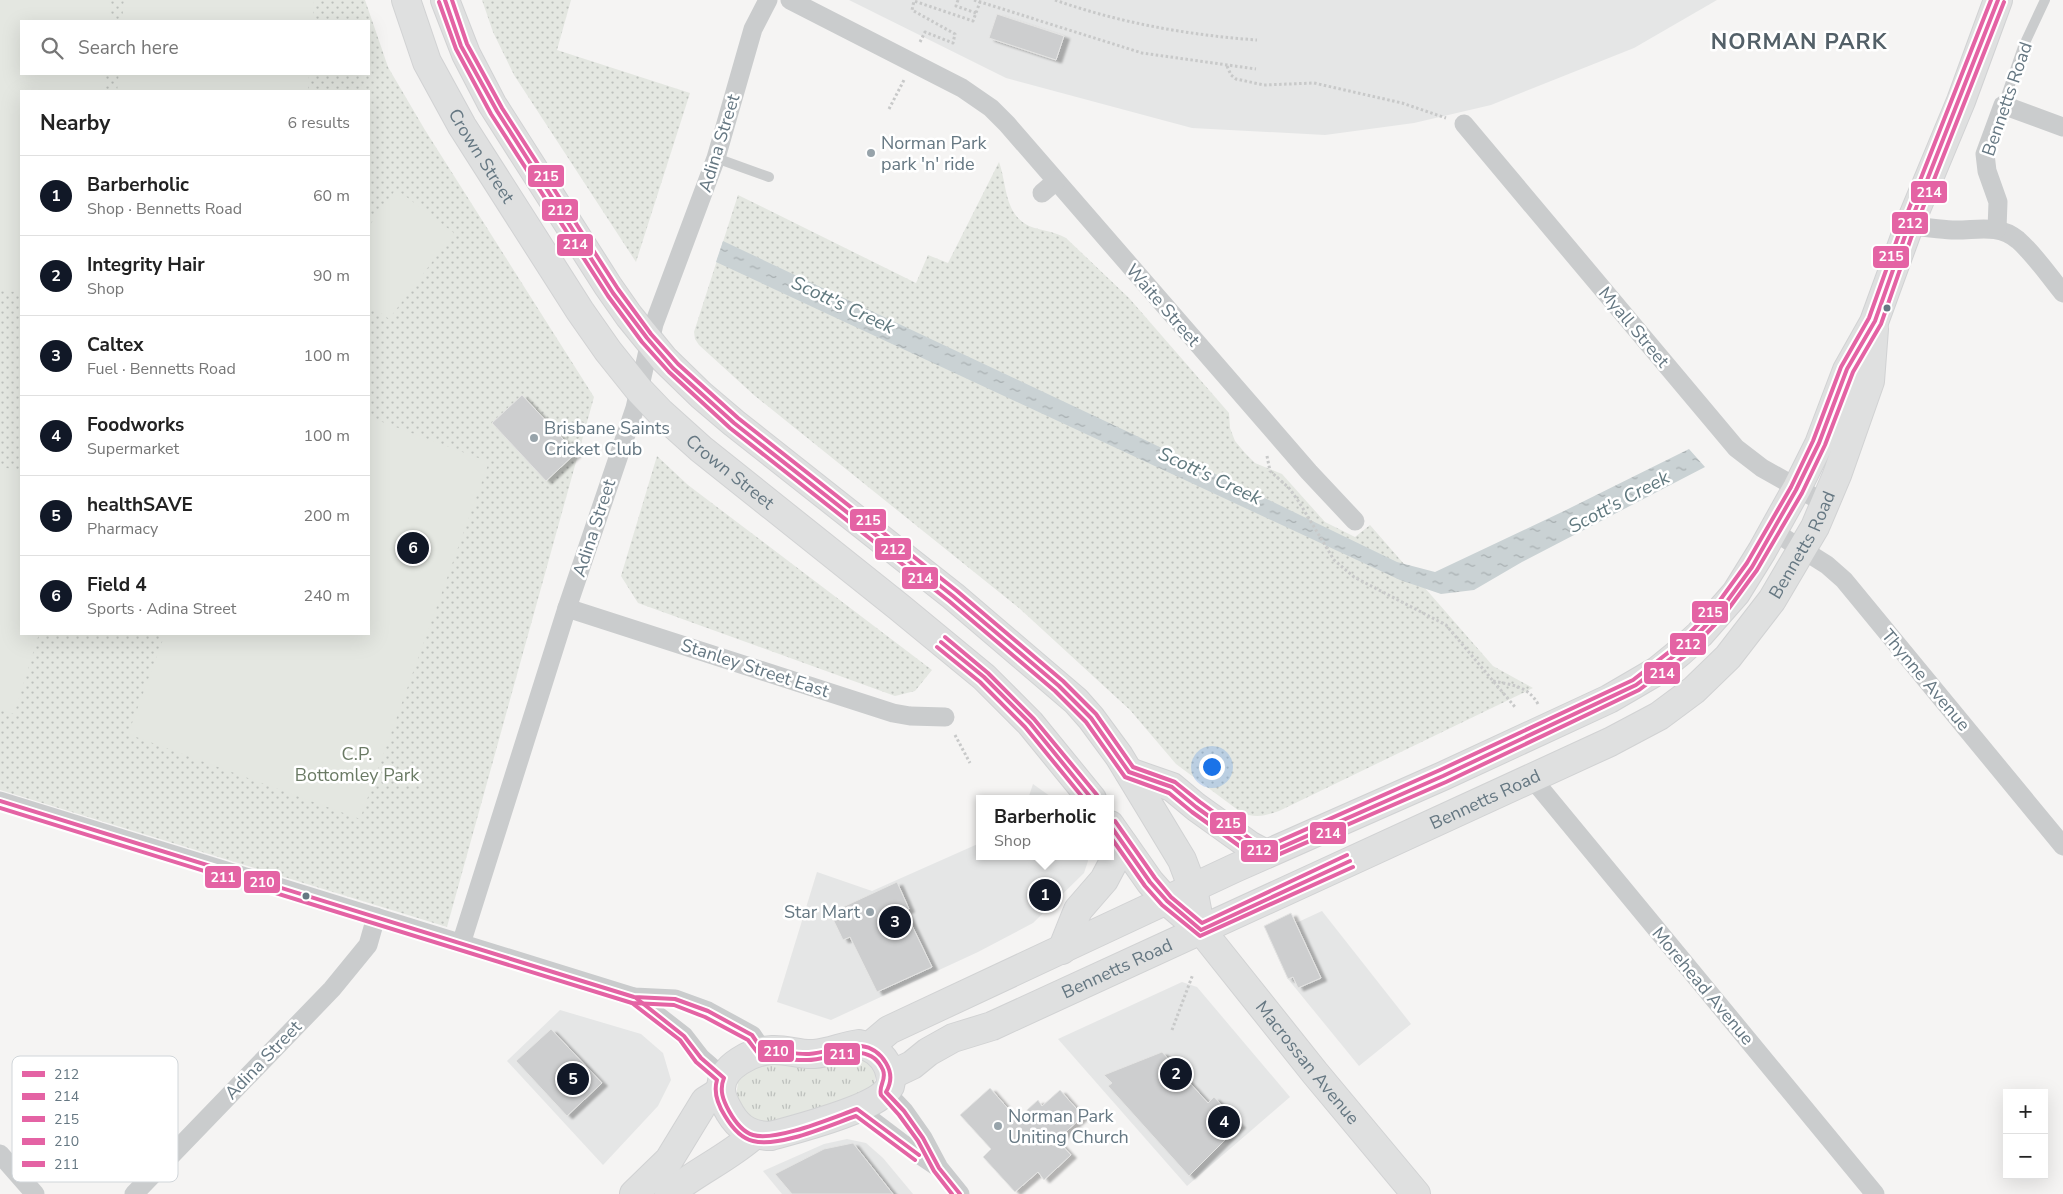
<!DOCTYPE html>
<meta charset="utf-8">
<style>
:root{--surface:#fff;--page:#f2f2f2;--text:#222;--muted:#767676;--line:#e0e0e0;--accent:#111827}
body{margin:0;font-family:"Nunito Sans",sans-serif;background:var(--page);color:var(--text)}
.controls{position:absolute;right:15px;bottom:15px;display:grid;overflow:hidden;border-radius:0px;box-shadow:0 5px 20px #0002}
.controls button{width:45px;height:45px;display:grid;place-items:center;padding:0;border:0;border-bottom:1px solid var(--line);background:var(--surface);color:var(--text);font:25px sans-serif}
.you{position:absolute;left:1211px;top:766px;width:18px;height:18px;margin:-12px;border:4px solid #fff;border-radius:50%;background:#1a73e8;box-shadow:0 0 0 8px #1a73e833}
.badge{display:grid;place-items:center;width:32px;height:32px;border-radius:50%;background:var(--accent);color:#fff;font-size:16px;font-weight:700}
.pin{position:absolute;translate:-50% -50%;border:2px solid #fff;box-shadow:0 1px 5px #0006}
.popup{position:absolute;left:976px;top:795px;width:138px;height:65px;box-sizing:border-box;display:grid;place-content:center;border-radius:0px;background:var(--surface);filter:drop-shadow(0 1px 4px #0005);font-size:16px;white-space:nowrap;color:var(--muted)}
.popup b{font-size:19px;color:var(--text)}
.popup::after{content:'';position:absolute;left:50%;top:100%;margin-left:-10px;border:10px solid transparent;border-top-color:var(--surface)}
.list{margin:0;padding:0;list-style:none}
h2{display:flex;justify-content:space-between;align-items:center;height:65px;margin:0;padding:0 20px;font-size:21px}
h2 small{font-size:16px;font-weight:400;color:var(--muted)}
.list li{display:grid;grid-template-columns:32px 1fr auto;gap:15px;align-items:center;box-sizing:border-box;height:80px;padding:0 20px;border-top:1px solid var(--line)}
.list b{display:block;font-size:19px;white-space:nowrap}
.list p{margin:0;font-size:16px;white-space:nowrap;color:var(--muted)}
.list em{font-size:16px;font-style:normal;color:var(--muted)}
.icon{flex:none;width:28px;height:28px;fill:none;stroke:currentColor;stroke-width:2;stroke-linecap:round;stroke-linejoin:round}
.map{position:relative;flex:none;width:2063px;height:1194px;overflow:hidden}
.search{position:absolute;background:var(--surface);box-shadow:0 5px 20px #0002;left:20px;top:20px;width:350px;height:55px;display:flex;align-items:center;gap:12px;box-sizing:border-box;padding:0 18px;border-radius:0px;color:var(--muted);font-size:19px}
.panel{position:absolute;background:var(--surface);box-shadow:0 5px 20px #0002;left:20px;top:90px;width:350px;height:545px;border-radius:0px}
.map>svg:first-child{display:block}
</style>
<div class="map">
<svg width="2063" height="1194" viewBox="0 0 2063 1194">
<defs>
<pattern id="grass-tufts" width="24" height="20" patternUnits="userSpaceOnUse" patternTransform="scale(1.25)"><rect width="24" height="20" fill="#e4e7e1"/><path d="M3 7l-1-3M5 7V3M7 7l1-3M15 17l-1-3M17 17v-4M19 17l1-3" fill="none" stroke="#bcc0bc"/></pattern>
<pattern id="park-dots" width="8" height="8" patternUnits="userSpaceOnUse" patternTransform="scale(1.25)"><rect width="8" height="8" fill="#e4e7e1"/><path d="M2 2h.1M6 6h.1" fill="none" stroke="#bcc0bc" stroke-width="1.8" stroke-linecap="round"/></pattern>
<pattern id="water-ripples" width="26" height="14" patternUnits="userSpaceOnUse" patternTransform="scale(1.25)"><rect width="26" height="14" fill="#cad2d4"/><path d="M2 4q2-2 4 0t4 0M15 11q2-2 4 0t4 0" fill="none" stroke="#a8afb1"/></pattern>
<filter id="shadow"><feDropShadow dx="5.5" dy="3" stdDeviation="1" flood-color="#0004"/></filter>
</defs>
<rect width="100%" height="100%" fill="#f5f4f3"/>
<g fill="#e5e6e6">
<path d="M849,0H1717L1634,48L1491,105L1414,123L1325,135L1192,128L1006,78Z"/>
<path d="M1033,784L1054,799H1028Z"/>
<path d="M980,843V856H1087L1088,861L1084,873L1033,923L978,952L831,1020L777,1002L817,872L872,891Z"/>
<path d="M1322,911L1411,1024L1359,1066L1288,979L1268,936Z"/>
<path d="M1182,982L1197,987L1290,1097L1187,1186L1058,1039Z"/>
<path d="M560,1010L641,1034L663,1053L671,1080L658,1106L603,1165L507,1061Z"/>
<path d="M847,1139L866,1143L883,1158L913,1194H782L763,1171L824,1144Z"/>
</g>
<path fill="url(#grass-tufts)" d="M860,1058C874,1064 880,1076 871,1090L774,1124L748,1119L736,1097L738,1082L747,1070L772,1063L791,1066L802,1065Z"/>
<g fill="url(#park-dots)" fill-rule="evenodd">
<path d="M0,0H365L388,67L425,130L594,397L447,927L0,790ZM21,21H369V74H21ZM21,91H369V634H21Z"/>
<path d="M482,0H571L557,50L690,93L636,262L514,75L493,32Z"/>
<path d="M999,162C1007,184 1004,214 1029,226C1042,231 1054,231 1066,238L1129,298L1229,413L1230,428L1235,441L1245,453L1255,463L1282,474L1325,522L1355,537L1370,525L1493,666L1533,688L1279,811C1265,816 1256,818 1242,813L1176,764L1130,710L1019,608L755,396L699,345L695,339L694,332L738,195L916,283L928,255L948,263Z"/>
<path d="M657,456L688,485L932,670L915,691L895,696L638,603L621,576Z"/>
</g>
<g fill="#e4e7e1">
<path d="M0,0H110L109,21H21V74H106L105,91H21V292L0,291Z"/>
<path d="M124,0H314L313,21H122Z"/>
<path d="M119,74H309L308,91H117Z"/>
<path d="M396,189L454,233L389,319L369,304V226Z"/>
<path d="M369,417L489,462L360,819L128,734L165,634H369Z"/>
<path d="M0,466L21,472V634H39L14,714L0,710Z"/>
</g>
<path fill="url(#water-ripples)" d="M723,241L1141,438L1397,562L1435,572L1564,511L1689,449L1705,467L1522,562L1474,590L1441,594L1400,580L716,262Z"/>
<g fill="#cdcecf" stroke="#e4e4e3" filter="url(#shadow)">
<path d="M997,14L1064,36L1056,60L989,38Z"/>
<path d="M522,395L576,453L546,481L492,423Z"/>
<path d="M897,882L909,909L905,911L932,967L877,992L850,937L843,940L830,913Z"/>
<path d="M1291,913L1321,978L1298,988L1293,977L1288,979L1264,926Z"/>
<path d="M551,1029L602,1083L567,1116L516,1061Z"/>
<path d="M1162,1052L1208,1103L1214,1097L1240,1125L1189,1176L1108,1086L1112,1083L1104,1075Z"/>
<path d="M990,1088L1017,1119L1038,1100L1042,1106L1060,1090L1083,1116L1057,1140L1071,1155L1044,1180L1038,1172L1015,1192L983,1157L991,1149L960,1115Z"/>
<path d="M853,1143L893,1194H792L775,1174L824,1149Z"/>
</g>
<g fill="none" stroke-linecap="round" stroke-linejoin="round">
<defs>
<g id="secondary">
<path id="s1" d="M406,0L427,62L462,126L580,311L608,351L640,391L661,413L701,449L899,607L984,677L1030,723L1092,799"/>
<path d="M445,0L466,54L492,104L608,286L629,316L664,359L701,395L734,423L953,596L1076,701L1091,718L1119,756L1182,860L1193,889L1201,930"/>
<path d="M1129,772L1172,787L1196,807L1249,845L1266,854"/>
<path id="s2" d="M1110,825L1150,882L1167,901L1201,930L1315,1073L1416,1194"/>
<path d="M1062,950L1078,910L1104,880L1123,844"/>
<path d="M859,1044C871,1046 883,1055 888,1067C890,1073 892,1079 890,1086C880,1108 796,1129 771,1136C753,1136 740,1130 730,1113C726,1106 721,1098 721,1089C721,1066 753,1051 772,1050C786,1049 800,1055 814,1054C829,1053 844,1046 859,1044Z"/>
<path d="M869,1047L889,1030L1235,868L1443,776L1609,699L1657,671L1679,653L1700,634L1736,593L1762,551L1797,488L1819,444L1847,370L1874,322L1909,226L1961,101L1998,0"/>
<path id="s3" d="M891,1075L912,1065L928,1052L953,1038L992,1026L1610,742L1659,716L1694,690L1728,657L1772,600L1815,527L1837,475L1870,381L1874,329"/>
<path d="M634,1194L669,1160L705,1101L721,1091"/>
<path d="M669,1194C696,1172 728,1158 754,1135"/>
</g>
</defs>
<use href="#secondary" stroke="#d1d2d3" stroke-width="30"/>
<g stroke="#c8c9c9" stroke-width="3" stroke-dasharray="2.5 2.5" stroke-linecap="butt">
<path d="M958,0L956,6L976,13"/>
<path d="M974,0L1142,53L1256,69"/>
<path d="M1055,0C1120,23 1188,35 1257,40"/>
<path d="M920,42L925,32L953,43L955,34L912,10L914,1L973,21L980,2"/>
<path d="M1227,66L1231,75L1236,79L1264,85L1314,83L1402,103L1446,118"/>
<path d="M889,109L904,80"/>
<path d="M1267,456L1270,471L1289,488L1299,502L1334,560L1354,577L1446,625L1515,707"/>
<path d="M1493,681C1512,685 1528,686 1538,704"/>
<path d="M955,735L970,763"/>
<path d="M1172,1030L1193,974"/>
</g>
<g stroke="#cacccd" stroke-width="10">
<path d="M2003,105L2023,47L2045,0"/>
<path d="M716,158L769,177"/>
</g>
<g stroke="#cacccd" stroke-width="19">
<path d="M790,0L962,88L991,108L1007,124L1309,472L1355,521"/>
<path d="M1464,124L1736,448L1762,468L1826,504"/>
<path d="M1042,193L1056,181"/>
<path d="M1909,226C1923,227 1938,229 1952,230C1976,231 1997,223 2018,240C2035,255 2049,276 2063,293"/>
<path d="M1997,229L1998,202L1987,171L1985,154L2003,105L2063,127"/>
<path d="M1773,531L1827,565L1844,580L2063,846"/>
<path d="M567,608L893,713L910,716L945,717"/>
<path d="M1531,777L1875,1194"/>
<path d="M0,801L634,997L675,999L708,1011L752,1035L763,1051"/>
<path d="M461,944L567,608L635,408L654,324L716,158L753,29L768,0"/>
<path d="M634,997L684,1036L701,1058L724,1078"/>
<path d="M886,1092L904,1111L923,1138L939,1168L960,1194"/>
<path d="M857,1109L902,1143L936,1166"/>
<path d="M0,1154L35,1194"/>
<path d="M134,1194L332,989L368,945L376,917"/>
</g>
<use href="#secondary" stroke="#dfe0e0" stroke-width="28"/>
<defs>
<g id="bus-1">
<path d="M445,0L461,46L497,111L613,293L647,338L673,368L734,423L953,596L1059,686L1091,718L1129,772L1172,787L1196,807L1249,845L1266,854L1443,776L1636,685L1682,650L1720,611L1752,567L1796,490L1819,443L1847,369L1875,321L1905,236L1998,0"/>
<path d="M941,642L984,677L1030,723L1092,799"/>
<path d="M1110,825L1150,882L1167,901L1201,930L1350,861"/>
</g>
<g id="bus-2">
<path d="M439,2L456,49L491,114L608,296L642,342L669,372L730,428L949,601L1055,691L1086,722L1125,777L1169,793L1192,812L1245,850L1266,860L1446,782L1639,690L1686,655L1724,615L1757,570L1802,493L1825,445L1853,372L1881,324L1911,238L2004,2"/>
<path d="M937,647L980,682L1025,727L1084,799"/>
<path d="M1110,836L1145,886L1162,905L1200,936L1353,867"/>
</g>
<g id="bus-3">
<path d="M452,0L467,44L502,108L618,289L651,334L678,364L738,418L957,591L1063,681L1096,714L1133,767L1175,782L1200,802L1252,840L1266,847L1440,770L1633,680L1678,645L1715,607L1747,563L1791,487L1813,441L1841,367L1869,318L1899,234L1991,0"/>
<path d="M945,637L988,673L1034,719L1097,795"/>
<path d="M1115,821L1155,878L1171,897L1202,923L1347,855"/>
</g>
<g id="bus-4">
<path d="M0,801L634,997L675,999L708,1011L752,1035L763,1051C779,1049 794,1055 809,1054C837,1052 867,1032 886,1063C892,1073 892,1082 886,1092L904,1111L923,1138L939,1168L960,1194"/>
<path d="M636,998L684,1036L701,1058L724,1078C719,1090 723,1100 729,1111C734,1120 743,1132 753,1135C776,1142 834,1117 857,1109L919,1155"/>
</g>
<g id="bus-5">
<path d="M0,808L632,1003L674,1005L705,1017L748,1040L761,1057C777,1057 792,1061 807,1060C832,1060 869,1038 883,1070C887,1080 878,1086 881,1095L899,1115L918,1141L934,1171L952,1194"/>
<path d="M632,1003L680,1040L696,1062L717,1080C713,1093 718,1105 725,1116C731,1126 740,1138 753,1141C779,1148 830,1125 856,1116L915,1160"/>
</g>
</defs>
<use href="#bus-1" stroke="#fff" stroke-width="8"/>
<use href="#bus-2" stroke="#fff" stroke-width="8"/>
<use href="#bus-3" stroke="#fff" stroke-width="8"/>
<use href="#bus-4" stroke="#fff" stroke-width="8"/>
<use href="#bus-5" stroke="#fff" stroke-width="8"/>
<use href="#bus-1" stroke="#e463a4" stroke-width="4"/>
<use href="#bus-2" stroke="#e463a4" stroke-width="4"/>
<use href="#bus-3" stroke="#e463a4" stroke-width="4"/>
<use href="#bus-4" stroke="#e463a4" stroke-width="4"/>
<use href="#bus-5" stroke="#e463a4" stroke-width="4"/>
</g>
<g fill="#97a3aa" stroke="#fff" stroke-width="2">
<circle cx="871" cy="153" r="5"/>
<circle cx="534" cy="438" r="5"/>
<circle cx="870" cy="912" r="5"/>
<circle cx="998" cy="1126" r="5"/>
</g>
<g fill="#657782" stroke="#fff" stroke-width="2">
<circle cx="1887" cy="308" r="4.5"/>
<circle cx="306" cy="896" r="4.5"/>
</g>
<g text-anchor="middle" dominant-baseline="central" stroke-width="5" stroke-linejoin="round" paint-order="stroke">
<g font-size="18" fill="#657782" stroke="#fff">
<text transform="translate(2007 99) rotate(-71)">Bennetts Road</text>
<text transform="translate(719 143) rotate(-73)">Adina Street</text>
<text stroke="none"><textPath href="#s1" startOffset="174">Crown Street</textPath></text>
<text transform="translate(1163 305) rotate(49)">Waite Street</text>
<text transform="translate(1634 327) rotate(50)">Myall Street</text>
<text stroke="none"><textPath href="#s1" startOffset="579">Crown Street</textPath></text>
<text transform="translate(594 528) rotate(-72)">Adina Street</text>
<text stroke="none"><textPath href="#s3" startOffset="1075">Bennetts Road</textPath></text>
<text transform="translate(755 668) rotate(18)">Stanley Street East</text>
<text transform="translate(1926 680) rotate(50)">Thynne Avenue</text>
<text stroke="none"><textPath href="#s3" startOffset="656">Bennetts Road</textPath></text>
<text stroke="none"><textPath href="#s3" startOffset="251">Bennetts Road</textPath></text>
<text transform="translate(1703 986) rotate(50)">Morehead Avenue</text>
<text transform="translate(263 1060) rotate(-46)">Adina Street</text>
<text stroke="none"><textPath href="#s2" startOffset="310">Macrossan Avenue</textPath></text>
</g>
<g font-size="18" fill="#657782" stroke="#fff" text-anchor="start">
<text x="881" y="143">Norman Park<tspan x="881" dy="21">park 'n' ride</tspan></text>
<text x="544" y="428">Brisbane Saints<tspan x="544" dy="21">Cricket Club</tspan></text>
<text x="860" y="912" text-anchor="end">Star Mart</text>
<text x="1008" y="1116">Norman Park<tspan x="1008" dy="21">Uniting Church</tspan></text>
</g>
<g font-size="18" fill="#6a7a64" stroke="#fff">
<text x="357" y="754">C.P.<tspan x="357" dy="21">Bottomley Park</tspan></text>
</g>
<g font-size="19" font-style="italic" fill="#61797f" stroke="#fff">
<text transform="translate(843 305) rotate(25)">Scott's Creek</text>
<text transform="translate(1210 476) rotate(25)">Scott's Creek</text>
<text transform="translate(1619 502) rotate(-28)">Scott's Creek</text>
</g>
<g font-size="22" font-weight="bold" letter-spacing="1" fill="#536068" stroke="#fff">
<text x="1799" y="42">NORMAN PARK</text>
</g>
</g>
<rect x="12" y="1056" width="166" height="126" rx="8" fill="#fff" stroke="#d1d6da" stroke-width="1"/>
<rect x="22" y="1071" width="23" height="6" fill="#e463a4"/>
<rect x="22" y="1093" width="23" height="7" fill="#e463a4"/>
<rect x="22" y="1116" width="23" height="6" fill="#e463a4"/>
<rect x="22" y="1138" width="23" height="7" fill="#e463a4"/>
<rect x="22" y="1161" width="23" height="6" fill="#e463a4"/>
<g font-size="14" fill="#657782">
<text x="54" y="1079">212</text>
<text x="54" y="1101">214</text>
<text x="54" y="1124">215</text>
<text x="54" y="1146">210</text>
<text x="54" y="1169">211</text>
</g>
<g stroke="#fff" stroke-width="2">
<rect x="527" y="164" width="38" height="24" rx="5" fill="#e463a4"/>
<rect x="1910" y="180" width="38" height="24" rx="5" fill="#e463a4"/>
<rect x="541" y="198" width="38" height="24" rx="5" fill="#e463a4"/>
<rect x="1891" y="211" width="38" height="24" rx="5" fill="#e463a4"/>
<rect x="556" y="233" width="38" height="24" rx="5" fill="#e463a4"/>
<rect x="1872" y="245" width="38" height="24" rx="5" fill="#e463a4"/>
<rect x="849" y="508" width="38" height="24" rx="5" fill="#e463a4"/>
<rect x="874" y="537" width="38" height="24" rx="5" fill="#e463a4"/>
<rect x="901" y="566" width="38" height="24" rx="5" fill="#e463a4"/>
<rect x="1691" y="600" width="38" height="24" rx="5" fill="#e463a4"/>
<rect x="1669" y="632" width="38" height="24" rx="5" fill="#e463a4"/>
<rect x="1643" y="661" width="38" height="24" rx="5" fill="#e463a4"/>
<rect x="1209" y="811" width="38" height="24" rx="5" fill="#e463a4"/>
<rect x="1309" y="821" width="38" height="24" rx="5" fill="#e463a4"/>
<rect x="1240" y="839" width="39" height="24" rx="5" fill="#e463a4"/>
<rect x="204" y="865" width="38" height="24" rx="5" fill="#e463a4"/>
<rect x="243" y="870" width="38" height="24" rx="5" fill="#e463a4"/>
<rect x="757" y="1039" width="38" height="24" rx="5" fill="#e463a4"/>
<rect x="823" y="1042" width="38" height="24" rx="5" fill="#e463a4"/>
</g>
<g font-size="14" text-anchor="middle" font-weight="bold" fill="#fff">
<text x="546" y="181">215</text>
<text x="1929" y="197">214</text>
<text x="560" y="215">212</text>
<text x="1910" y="228">212</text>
<text x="575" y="249">214</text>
<text x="1891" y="261">215</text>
<text x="868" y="525">215</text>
<text x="893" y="554">212</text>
<text x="920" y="583">214</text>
<text x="1710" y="617">215</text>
<text x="1688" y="649">212</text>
<text x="1662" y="678">214</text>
<text x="1228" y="828">215</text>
<text x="1328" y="838">214</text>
<text x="1259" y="855">212</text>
<text x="223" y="882">211</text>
<text x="262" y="887">210</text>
<text x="776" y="1056">210</text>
<text x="842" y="1059">211</text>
</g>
</svg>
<div class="controls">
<button>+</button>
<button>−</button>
</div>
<div class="you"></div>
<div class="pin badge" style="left:1045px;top:895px">1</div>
<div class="popup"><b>Barberholic</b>Shop</div>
<div class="pin badge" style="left:1176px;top:1074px">2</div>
<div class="pin badge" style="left:895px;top:922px">3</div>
<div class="pin badge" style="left:1224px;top:1122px">4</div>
<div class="pin badge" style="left:573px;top:1079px">5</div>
<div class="pin badge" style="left:413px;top:548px">6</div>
<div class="search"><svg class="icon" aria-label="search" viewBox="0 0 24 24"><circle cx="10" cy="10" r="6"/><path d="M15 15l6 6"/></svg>Search here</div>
<section class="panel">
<h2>Nearby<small>6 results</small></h2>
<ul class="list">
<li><span class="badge">1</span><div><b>Barberholic</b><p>Shop · Bennetts Road</p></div><em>60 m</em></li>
<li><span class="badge">2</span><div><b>Integrity Hair</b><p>Shop</p></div><em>90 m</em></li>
<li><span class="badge">3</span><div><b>Caltex</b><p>Fuel · Bennetts Road</p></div><em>100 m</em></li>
<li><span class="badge">4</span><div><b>Foodworks</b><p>Supermarket</p></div><em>100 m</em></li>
<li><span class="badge">5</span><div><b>healthSAVE</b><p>Pharmacy</p></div><em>200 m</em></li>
<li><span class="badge">6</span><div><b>Field 4</b><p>Sports · Adina Street</p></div><em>240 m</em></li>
</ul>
</section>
</div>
